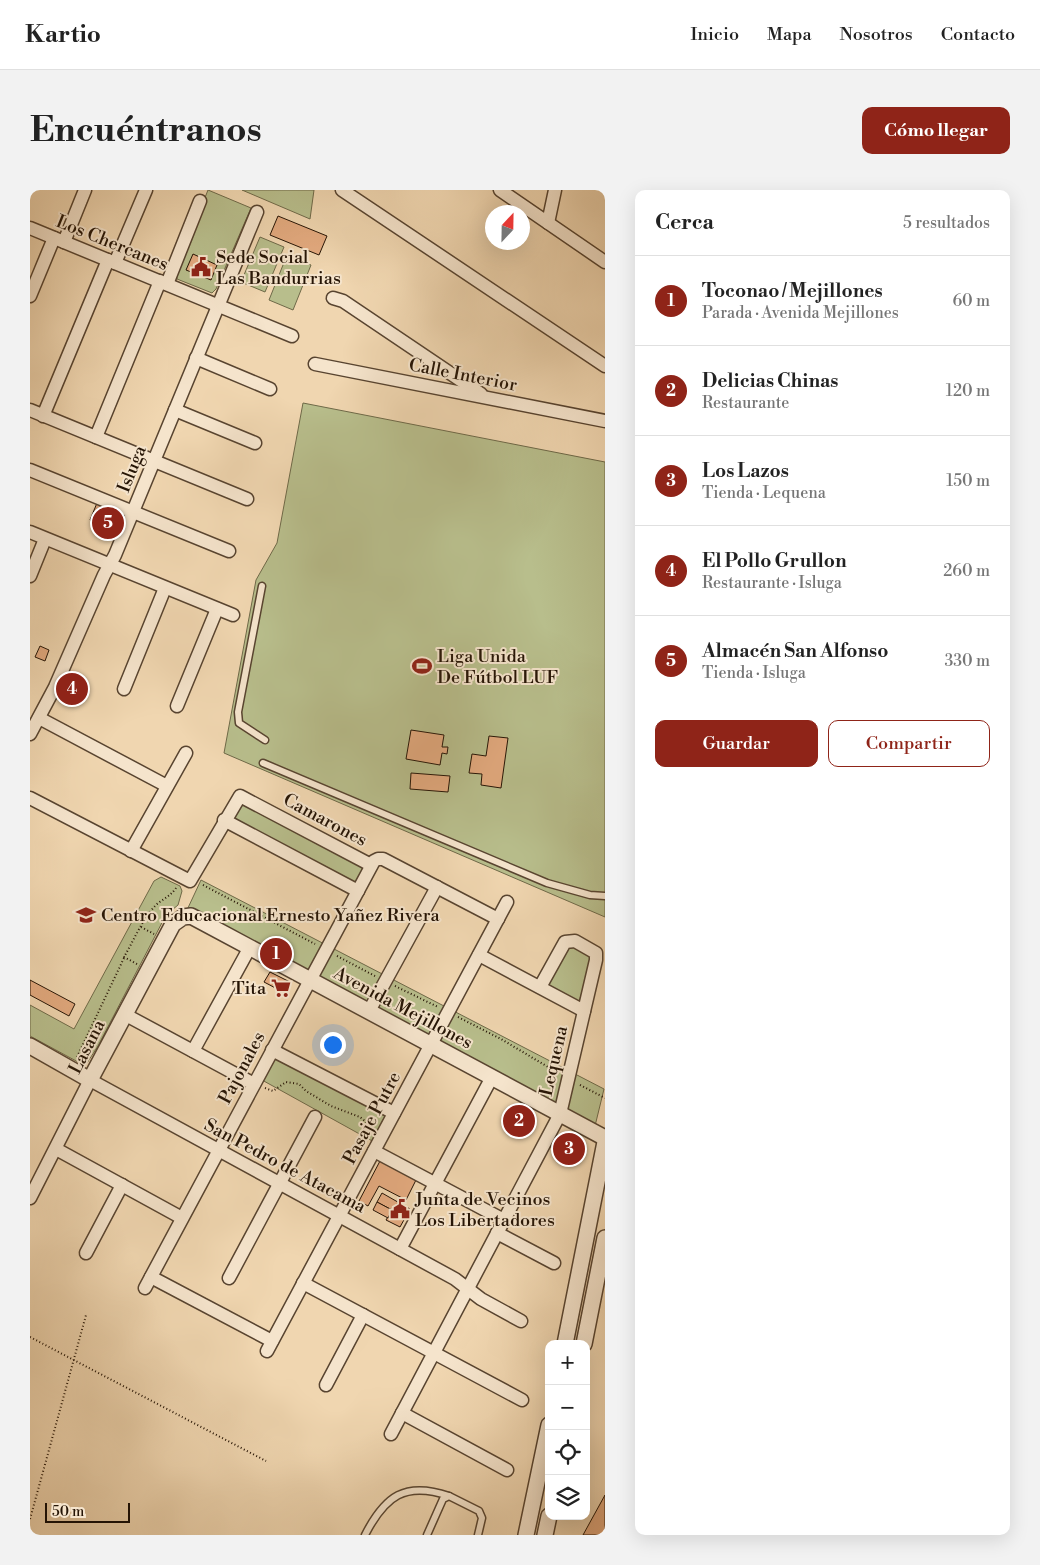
<!DOCTYPE html>
<html lang="es">
<meta charset="utf-8">
<style>
:root{--surface:#fff;--page:#f2f2f2;--text:#222;--muted:#767676;--line:#e0e0e0;--accent:#8f2418}
body{margin:0;font-family:"Libre Bodoni",serif;background:var(--page);color:var(--text)}
.controls{position:absolute;right:15px;bottom:15px;display:grid;overflow:hidden;border-radius:10px;box-shadow:0 5px 20px #0002}
.controls button{width:45px;height:45px;display:grid;place-items:center;padding:0;border:0;border-bottom:1px solid var(--line);background:var(--surface);color:var(--text);font:25px sans-serif}
.compass{position:absolute;left:455px;top:15px;width:45px;height:45px;border-radius:50%;background:var(--surface);box-shadow:0 5px 20px #0002;rotate:22deg}
.scale{position:absolute;left:15px;bottom:12px;width:85px;box-sizing:border-box;padding-left:5px;border:2px solid #251405;border-top:0;font-size:14px;line-height:18px;white-space:nowrap;color:#251405;-webkit-text-stroke:4px #f5e4cc;paint-order:stroke}
.you{position:absolute;left:302px;top:854px;width:18px;height:18px;margin:-12px;border:4px solid #fff;border-radius:50%;background:#1a73e8;box-shadow:0 0 0 8px #1a73e833}
.badge{display:grid;place-items:center;width:32px;height:32px;border-radius:50%;background:var(--accent);color:#fff;font-size:16px;font-weight:700}
.pin{position:absolute;translate:-50% -50%;border:2px solid #fff;box-shadow:0 1px 5px #0006}
.list{margin:0;padding:0;list-style:none}
h2{display:flex;justify-content:space-between;align-items:center;height:65px;margin:0;padding:0 20px;font-size:21px}
h2 small{font-size:16px;font-weight:400;color:var(--muted)}
.list li{display:grid;grid-template-columns:32px 1fr auto;gap:15px;align-items:center;box-sizing:border-box;height:90px;padding:0 20px;border-top:1px solid var(--line)}
.list b{display:block;font-size:19px;white-space:nowrap}
.list p{margin:0;font-size:16px;white-space:nowrap;color:var(--muted)}
.list em{font-size:16px;font-style:normal;color:var(--muted)}
.actions{display:flex;gap:10px;padding:15px 20px}
.actions a{flex:1;padding:11px 0;border:1px solid var(--accent);border-radius:10px;text-align:center;font-size:18px;color:var(--accent)}
.actions .main{background:var(--accent);color:#fff}
.icon{flex:none;width:28px;height:28px;fill:none;stroke:currentColor;stroke-width:2;stroke-linecap:round;stroke-linejoin:round}
.map{position:relative;flex:none;width:575px;height:1345px;overflow:hidden;border-radius:10px}
header{display:flex;align-items:center;gap:30px;box-sizing:border-box;height:70px;padding:0 25px;background:var(--surface);border-bottom:1px solid var(--line)}
header strong{font-size:24px}
nav{display:flex;gap:28px;margin-inline-start:auto;font-size:18px}
.intro{display:flex;align-items:center;justify-content:space-between;box-sizing:border-box;height:120px;padding:0 30px}
h1{margin:0;font-size:35px}
.button{padding:12px 22px;border-radius:10px;background:var(--accent);color:#fff;font-size:18px;font-weight:700}
main{display:flex;gap:30px;padding:0 30px}
aside{flex:1;background:var(--surface);border-radius:10px;box-shadow:0 5px 20px #0002}
.map>svg:first-child{display:block}
</style>
<header>
<strong>Kartio</strong>
<nav><a>Inicio</a><a>Mapa</a><a>Nosotros</a><a>Contacto</a></nav>
</header>
<div class="intro"><h1>Encuéntranos</h1><a class="button">Cómo llegar</a></div>
<main>
<div class="map">
<svg width="575" height="1345" viewBox="0 0 575 1345">
<rect width="100%" height="100%" fill="#f0d6b0"/>
<filter id="stains"><feTurbulence type="fractalNoise" baseFrequency=".004" numOctaves="4"/><feColorMatrix values="0 0 0 0 .2 0 0 0 0 .09 0 0 0 0 .02 0 0 0 .5 -.17"/></filter>
<radialGradient id="worn" r=".72"><stop offset=".6" stop-color="#630" stop-opacity="0"/><stop offset="1" stop-color="#630" stop-opacity=".3"/></radialGradient>
<g fill="#b8be8c" stroke="#6e6948">
<path d="M178,0L221,18L186,99L182,103L147,89L146,81Z"/>
<path d="M212,0H284L280,29Z"/>
<path d="M230,47L254,57L235,102L211,92Z"/>
<path d="M257,65L281,75L263,120L239,110Z"/>
<path d="M273,213L575,272V727L194,563L226,390L247,353Z"/>
<path d="M211,613L335,675L329,692H325L206,631L202,627Z"/>
<path d="M131,687L150,696L152,701L148,715L136,725L68,856L57,873L48,872L0,846V815L44,839L124,691Z"/>
<path d="M171,690L574,899L565,936L157,720Z"/>
<path d="M539,754L560,765L561,771L549,812L518,796Z"/>
<path d="M244,868L356,923V929L344,952L232,890Z"/>
</g>
<g fill="#e3aa7f" stroke="#251405">
<path d="M248,26L297,46L289,65L240,45Z"/>
<path d="M163,64L187,75L181,90L156,80Z"/>
<path d="M67,313L88,322L81,339L60,330Z"/>
<path d="M10,456L19,460L15,471L5,467Z"/>
<path d="M41,490L49,494L42,508L34,504Z"/>
<path d="M381,540L414,545L412,557H418L417,564L412,563L410,575L376,569Z"/>
<path d="M459,546L478,548L471,598L451,595L452,584L439,583L442,564L456,566Z"/>
<path d="M381,583L420,586L418,602L380,599Z"/>
<path d="M240,782L260,792L255,803L234,792Z"/>
<path d="M0,790L45,814L39,826L0,805Z"/>
<path d="M486,919L503,928L495,944L478,935Z"/>
<path d="M539,952L553,960L545,975L531,967Z"/>
<path d="M350,971L386,990L376,1010L349,996L338,1016L329,1011Z"/>
<path d="M352,1003L380,1019L370,1037L356,1030L362,1020L347,1012Z"/>
<path d="M347,1012L362,1020L358,1028L343,1020Z"/>
<path d="M575,1305V1345H553Z"/>
</g>
<g fill="none" stroke-linecap="round" stroke-linejoin="round">
<defs>
<g id="service">
<path d="M232,396L208,522L209,533L235,550"/>
<path d="M233,573L517,693L560,705L575,706"/>
<path d="M335,1345C355,1306 375,1291 419,1306"/>
<path d="M397,1345L413,1309L419,1306L449,1321L452,1328L448,1345"/>
</g>
<g id="minor">
<path d="M312,0L575,176"/>
<path d="M470,0L575,72"/>
<path d="M518,33L525,0"/>
<path d="M0,38L262,146"/>
<path d="M34,52L55,0"/>
<path d="M85,73L116,0"/>
<path d="M137,94L170,11"/>
<path d="M0,106L24,48"/>
<path d="M303,108L313,111L451,204"/>
<path d="M166,168L240,199"/>
<path d="M285,174L575,231"/>
<path d="M0,220L217,309"/>
<path d="M145,220L225,253"/>
<path d="M13,226L78,70"/>
<path d="M66,247L130,91"/>
<path d="M0,280L199,361"/>
<path d="M0,342L203,425"/>
<path d="M0,386L15,349"/>
<path d="M94,499L135,398"/>
<path d="M147,516L187,419"/>
<path d="M9,528L137,596"/>
<path d="M0,544L25,497L74,385L85,365L227,22"/>
<path d="M0,608L160,691L210,606L341,675"/>
<path d="M194,630L328,701"/>
<path d="M101,661L156,563"/>
<path d="M449,765L554,821"/>
<path d="M339,821L407,697"/>
<path d="M94,824L224,894"/>
<path d="M242,860L364,923"/>
<path d="M163,861L220,757"/>
<path d="M26,959L152,1028"/>
<path d="M344,961L474,1030"/>
<path d="M0,1008L60,890L425,1089L451,1109L491,1131"/>
<path d="M467,1043L524,1073"/>
<path d="M370,1059L462,887"/>
<path d="M56,1063L92,995"/>
<path d="M121,1087L242,1151"/>
<path d="M199,1088L285,927"/>
<path d="M273,1093L492,1210"/>
<path d="M115,1098L344,671L348,669H353L468,729"/>
<path d="M237,1161L477,712"/>
<path d="M296,1195L333,1125"/>
<path d="M372,1223L477,1280"/>
<path d="M361,1244L530,924L566,770V763L545,751L535,752L510,797"/>
</g>
<g id="tertiary">
<path d="M0,856L60,890L143,734L153,727L161,726L575,948"/>
<path d="M535,1154L575,952"/>
<path d="M554,1154L575,1048"/>
<path d="M496,1345L519,1235"/>
<path d="M515,1345L519,1326"/>
</g>
</defs>
<use href="#service" stroke="#584430" stroke-width="9"/>
<use href="#minor" stroke="#584430" stroke-width="15"/>
<use href="#tertiary" stroke="#584430" stroke-width="18"/>
<g stroke="#251405" stroke-width="2" stroke-dasharray="1 2.5" stroke-linecap="butt">
<path d="M173,695L285,754"/>
<path d="M111,737L124,744"/>
<path d="M307,766L345,786"/>
<path d="M107,774L94,767C104,750 112,730 125,716C132,709 140,707 146,698"/>
<path d="M365,796L408,817"/>
<path d="M428,827L471,849L528,883"/>
<path d="M47,867L94,768"/>
<path d="M550,895L575,908"/>
<path d="M235,898L243,901L256,892L269,894L276,901L301,916L330,927L336,932L340,943"/>
<path d="M0,1147L236,1271"/>
<path d="M0,1329L56,1125"/>
</g>
<use href="#service" stroke="#f5e4cc" stroke-width="6"/>
<use href="#minor" stroke="#f5e4cc" stroke-width="12"/>
<use href="#tertiary" stroke="#f5e4cc" stroke-width="15"/>
</g>
<defs>
<symbol id="civic-bare" viewBox="-9 -9 18 18"><path d="M-.6-6.5H3V-4.5H.6V-3L4-1V1h2V6H-6V1h2V-1L-.6-3ZM-1.2 2.5V6h2.4V2.5Z" fill="#8f2418" stroke="#f5e4cc" stroke-width="2.5" paint-order="stroke"/></symbol>
<symbol id="stadium-bare" viewBox="-9 -9 18 18"><path d="M0-5a6.5 5 0 1 0 0 10a6.5 5 0 1 0 0-10ZM-3.5-1.8h7v3.6h-7Z" fill="#8f2418" stroke="#f5e4cc" stroke-width="2.5" paint-order="stroke"/></symbol>
<symbol id="school-bare" viewBox="-9 -9 18 18"><path d="M0-5L7-2L0 1L-7-2ZM-4 1L0 2.5L4 1V4Q0 6-4 4Z" fill="#8f2418" stroke="#f5e4cc" stroke-width="2.5" paint-order="stroke"/></symbol>
<symbol id="supermarket-bare" viewBox="-9 -9 18 18"><path d="M-6-5.5h2.5l.6 2H6L4.5 2H-2.5L-4.4-4H-6ZM-1.5 3.2a1.3 1.3 0 1 0 .1 0ZM3 3.2a1.3 1.3 0 1 0 .1 0Z" fill="#8f2418" stroke="#f5e4cc" stroke-width="2.5" paint-order="stroke"/></symbol>
</defs>
<g fill-rule="evenodd">
<use href="#civic-bare" x="157" y="63" width="28" height="28"/>
<use href="#stadium-bare" x="378" y="462" width="28" height="28"/>
<use href="#school-bare" x="42" y="711" width="28" height="28"/>
<use href="#supermarket-bare" x="237" y="784" width="28" height="28"/>
<use href="#civic-bare" x="356" y="1005" width="28" height="28"/>
</g>
<g text-anchor="middle" dominant-baseline="central" stroke-width="4" stroke-linejoin="round" paint-order="stroke">
<g font-size="18" fill="#251405" stroke="#f5e4cc">
<text transform="translate(82 53) rotate(22)">Los Chercanes</text>
<text transform="translate(433 185) rotate(11)">Calle Interior</text>
<text transform="translate(102 279) rotate(-68)">Isluga</text>
<text transform="translate(295 630) rotate(28)">Camarones</text>
<text transform="translate(373 818) rotate(28)">Avenida Mejillones</text>
<text transform="translate(57 857) rotate(-63)">Lasana</text>
<text transform="translate(524 871) rotate(-77)">Lequena</text>
<text transform="translate(212 878) rotate(-62)">Pajonales</text>
<text transform="translate(342 928) rotate(-62)">Pasaje Putre</text>
<text transform="translate(255 976) rotate(28)">San Pedro de Atacama</text>
</g>
<g font-size="18" fill="#251405" stroke="#f5e4cc" text-anchor="start">
<text x="186" y="67">Sede Social<tspan x="186" dy="21">Las Bandurrias</tspan></text>
<text x="407" y="466">Liga Unida<tspan x="407" dy="21">De Fútbol LUF</tspan></text>
<text x="71" y="725">Centro Educacional Ernesto Yañez Rivera</text>
<text x="236" y="798" text-anchor="end">Tita</text>
<text x="385" y="1009">Junta de Vecinos<tspan x="385" dy="21">Los Libertadores</tspan></text>
</g>
</g>
<rect width="100%" height="100%" filter="url(#stains)"/>
<rect width="100%" height="100%" fill="url(#worn)"/>
</svg>
<div class="controls">
<button>+</button>
<button>−</button>
<button><svg class="icon" aria-label="locate" viewBox="0 0 24 24"><circle cx="12" cy="12" r="6"/><path d="M12 2v4M12 18v4M2 12h4M18 12h4"/></svg></button>
<button><svg class="icon" aria-label="layers" viewBox="0 0 24 24"><path d="M12 4l9 5-9 5-9-5zM3 14l9 5 9-5"/></svg></button>
</div>
<svg class="compass" viewBox="-18 -18 36 36"><path d="M0-13l5 13h-10z" fill="#e53935"/><path d="M0 13l5-13h-10z" fill="#767676"/></svg>
<div class="scale">50 m</div>
<div class="you"></div>
<div class="pin badge" style="left:246px;top:764px">1</div>
<div class="pin badge" style="left:489px;top:931px">2</div>
<div class="pin badge" style="left:539px;top:959px">3</div>
<div class="pin badge" style="left:42px;top:499px">4</div>
<div class="pin badge" style="left:78px;top:333px">5</div>
</div>
<aside>
<h2>Cerca<small>5 resultados</small></h2>
<ul class="list">
<li><span class="badge">1</span><div><b>Toconao / Mejillones</b><p>Parada · Avenida Mejillones</p></div><em>60 m</em></li>
<li><span class="badge">2</span><div><b>Delicias Chinas</b><p>Restaurante</p></div><em>120 m</em></li>
<li><span class="badge">3</span><div><b>Los Lazos</b><p>Tienda · Lequena</p></div><em>150 m</em></li>
<li><span class="badge">4</span><div><b>El Pollo Grullon</b><p>Restaurante · Isluga</p></div><em>260 m</em></li>
<li><span class="badge">5</span><div><b>Almacén San Alfonso</b><p>Tienda · Isluga</p></div><em>330 m</em></li>
</ul>
<div class="actions"><a class="main">Guardar</a><a>Compartir</a></div>
</aside>
</main>
